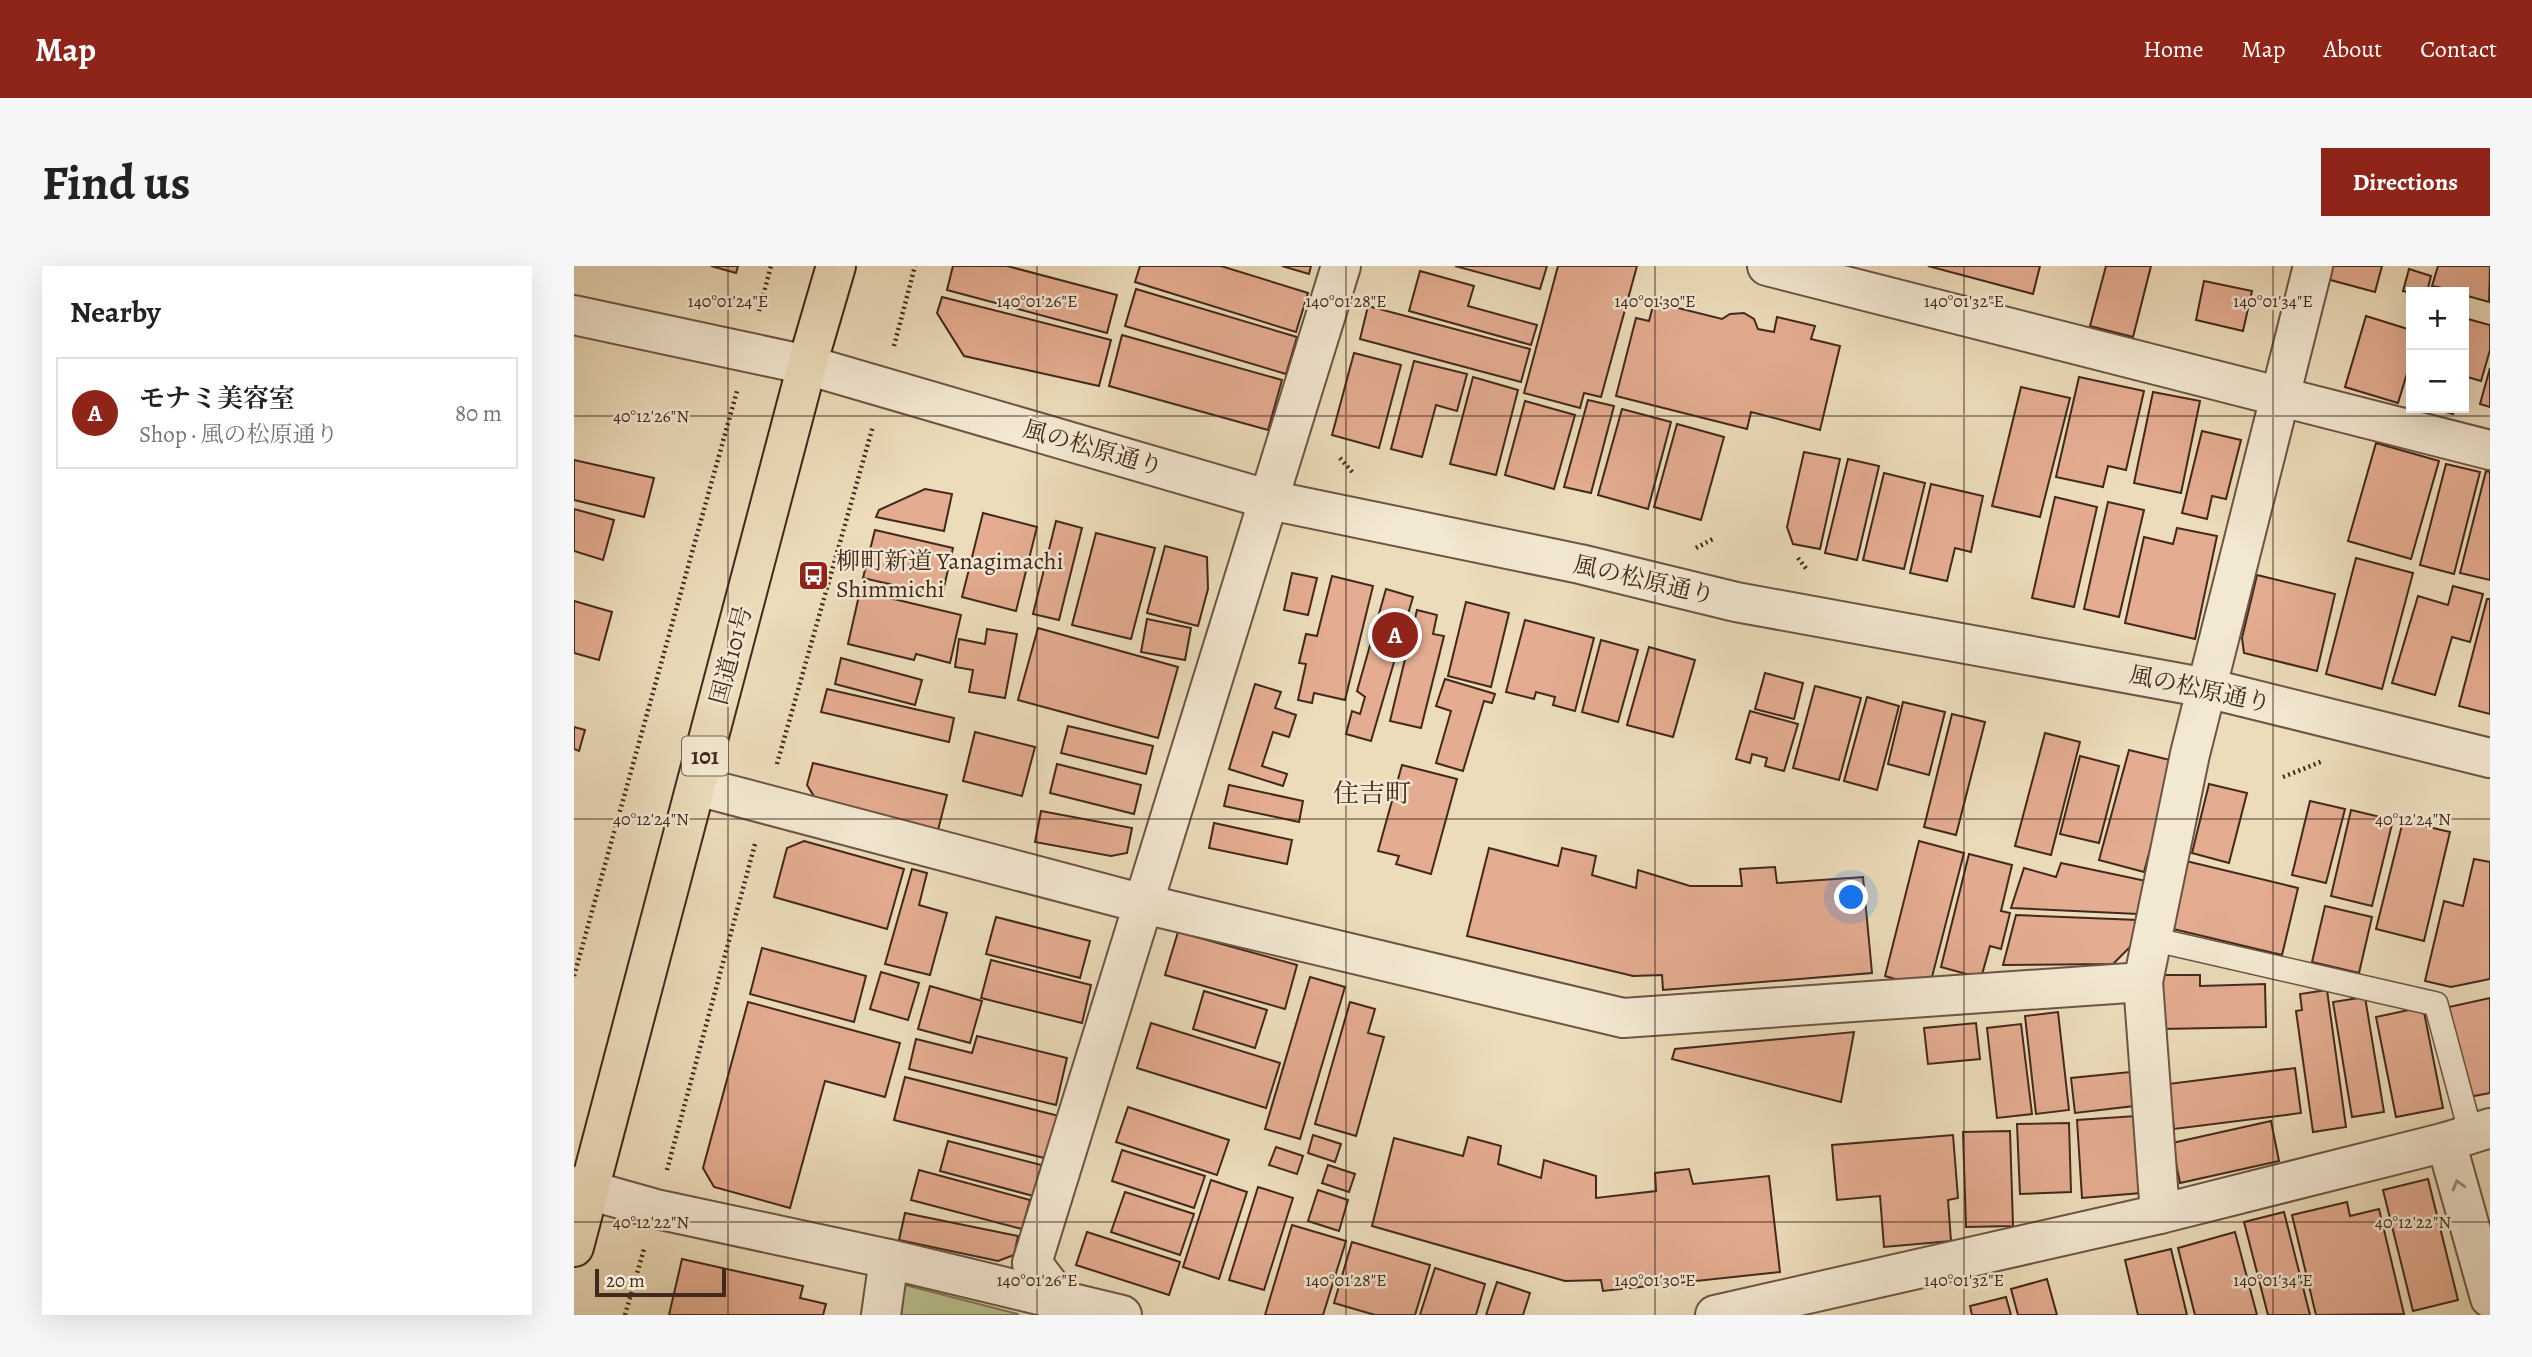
<!DOCTYPE html>
<meta charset="utf-8">
<style>
:root{--surface:#fff;--page:#f6f6f6;--text:#222;--muted:#767676;--line:#e0e0e0;--accent:#8f2418}
body{margin:0;font-family:Alegreya,"Noto Serif JP",serif;background:var(--page);color:var(--text)}
.controls{position:absolute;right:21px;top:21px;display:grid;overflow:hidden;border-radius:0px;box-shadow:0 7px 28px #0002}
.controls button{width:63px;height:63px;display:grid;place-items:center;padding:0;border:0;border-bottom:2px solid var(--line);background:var(--surface);color:var(--text);font:35px sans-serif}
.scale{position:absolute;left:21px;bottom:18px;width:131px;box-sizing:border-box;padding-left:7px;border:4px solid #43281d;border-top:0;font-size:19px;line-height:24px;white-space:nowrap;color:#43281d;-webkit-text-stroke:5px #f3e8d2;paint-order:stroke}
.you{position:absolute;left:1278px;top:632px;width:24px;height:24px;margin:-18px;border:5px solid #fff;border-radius:50%;background:#1a73e8;box-shadow:0 0 0 10px #1a73e833}
.badge{display:grid;place-items:center;width:46px;height:46px;border-radius:50%;background:var(--accent);color:#fff;font-size:23px;font-weight:700}
.pin{position:absolute;translate:-50% -50%;border:4px solid #fff;box-shadow:0 2px 7px #0006}
.list{margin:0;padding:0;list-style:none}
h2{display:flex;justify-content:space-between;align-items:center;height:91px;margin:0;padding:0 28px;font-size:30px}
h2 small{font-size:23px;font-weight:400;color:var(--muted)}
.list li{display:grid;grid-template-columns:46px 1fr auto;gap:21px;align-items:center;box-sizing:border-box;height:112px;margin:0 14px 14px;padding:0 14px;border:2px solid var(--line);border-radius:0px}
.list b{display:block;font-size:26px;white-space:nowrap}
.list p{margin:0;font-size:23px;white-space:nowrap;color:var(--muted)}
.list em{font-size:23px;font-style:normal;color:var(--muted)}
.map{position:relative;flex:none;width:1916px;height:1049px;overflow:hidden;border-radius:0px}
header{display:flex;align-items:center;gap:42px;box-sizing:border-box;height:98px;padding:0 35px;background:var(--accent);color:#fff}
header strong{font-size:33px}
nav{display:flex;gap:38px;margin-inline-start:auto;font-size:24px}
.intro{display:flex;align-items:center;justify-content:space-between;box-sizing:border-box;height:168px;padding:0 42px}
h1{margin:0;font-size:49px}
.button{padding:18px 32px;border-radius:0px;background:var(--accent);color:#fff;font-size:24px;font-weight:700}
main{display:flex;gap:42px;padding:0 42px}
aside{flex:1;background:var(--surface);border-radius:0px;box-shadow:0 7px 28px #0002}
.map>svg:first-child{display:block}
</style>
<header>
<strong>Map</strong>
<nav><a>Home</a><a>Map</a><a>About</a><a>Contact</a></nav>
</header>
<div class="intro"><h1>Find us</h1><a class="button">Directions</a></div>
<main>
<aside>
<h2>Nearby<small></small></h2>
<ul class="list">
<li><span class="badge">A</span><div><b>モナミ美容室</b><p>Shop · 風の松原通り</p></div><em>80 m</em></li>
</ul>
</aside>
<div class="map">
<svg width="1916" height="1049" viewBox="0 0 1916 1049">
<rect width="100%" height="100%" fill="#ecdcba"/>
<filter id="stains"><feTurbulence type="fractalNoise" baseFrequency=".00286" numOctaves="4"/><feColorMatrix values="0 0 0 0 .2 0 0 0 0 .09 0 0 0 0 .02 0 0 0 .5 -.17"/></filter>
<radialGradient id="worn" r=".72"><stop offset=".6" stop-color="#630" stop-opacity="0"/><stop offset="1" stop-color="#630" stop-opacity=".3"/></radialGradient>
<path fill="#b9c08f" stroke="#7e7456" stroke-width="2" d="M331,1019L444,1048V1049H322L324,1032Z"/>
<g fill="#e4ac90" stroke="#43281d" stroke-width="2">
<path d="M137,0H164L162,7Z"/>
<path d="M379,0H433L543,29L533,67L373,24Z"/>
<path d="M566,0H647L734,27L722,66L561,16Z"/>
<path d="M708,0H737L735,8Z"/>
<path d="M881,0H973L966,23Z"/>
<path d="M984,0H1063L1027,131L1010,127L1006,142L950,127Z"/>
<path d="M1354,0H1466L1459,28Z"/>
<path d="M1532,0H1577L1559,71L1516,60Z"/>
<path d="M1753,0H1808L1801,26L1749,12Z"/>
<path d="M1864,0H1916L1915,36L1890,29V26L1858,20Z"/>
<path d="M1835,3L1857,10L1853,26L1837,27L1829,25Z"/>
<path d="M846,5L900,20L894,40L963,59L957,79L835,45Z"/>
<path d="M1630,15L1678,25L1669,65L1622,54Z"/>
<path d="M562,23L723,71L712,108L551,60Z"/>
<path d="M368,31L537,74L525,120L390,90L363,47Z"/>
<path d="M1080,36L1148,53L1156,48L1170,47L1180,53L1184,63L1200,66L1203,51L1241,60L1237,73L1266,80L1246,164L1177,146L1173,163L1042,130L1062,52L1075,55Z"/>
<path d="M794,40L956,83L947,116L786,73Z"/>
<path d="M1792,50L1837,64V94L1824,137L1771,121Z"/>
<path d="M1890,52L1916,59V84L1907,115L1890,110Z"/>
<path d="M548,69L708,114L694,164L535,120Z"/>
<path d="M780,87L827,99L805,182L758,169Z"/>
<path d="M840,95L893,108L883,145L862,139L848,191L817,183Z"/>
<path d="M1916,102V141L1906,138Z"/>
<path d="M899,111L944,124L922,209L876,198Z"/>
<path d="M1505,111L1570,125L1552,204L1534,200L1529,221L1482,211Z"/>
<path d="M1447,121L1496,132L1466,251L1418,240Z"/>
<path d="M1579,126L1626,135L1607,227L1560,217Z"/>
<path d="M1014,134L1040,140L1017,227L990,221Z"/>
<path d="M951,135L1001,149L980,223L931,209Z"/>
<path d="M1856,142H1880L1879,148Z"/>
<path d="M1048,143L1097,156L1074,243L1024,229Z"/>
<path d="M1103,158L1150,171L1127,254L1080,241Z"/>
<path d="M1628,165L1667,174L1652,233L1638,230L1633,253L1608,247Z"/>
<path d="M1802,177L1865,195L1837,293L1774,275Z"/>
<path d="M1230,186L1266,193L1246,283L1219,278L1213,261Z"/>
<path d="M1274,193L1305,200L1283,294L1251,287Z"/>
<path d="M0,194L80,212L70,251L0,234Z"/>
<path d="M1872,198L1906,206L1880,308L1846,299Z"/>
<path d="M1912,205L1916,206V314L1886,307Z"/>
<path d="M1310,207L1351,217L1330,303L1289,294Z"/>
<path d="M1357,218L1409,230L1397,286L1381,282L1373,315L1336,307Z"/>
<path d="M351,223L378,228L370,265L302,251L305,244Z"/>
<path d="M1481,231L1523,241L1500,341L1458,332Z"/>
<path d="M1534,236L1570,244L1545,351L1510,343Z"/>
<path d="M0,243L40,254L29,294L0,285Z"/>
<path d="M409,247L463,261L442,345L388,331Z"/>
<path d="M482,255L508,262L485,354L459,348Z"/>
<path d="M1603,262L1643,270L1621,373L1551,357L1570,271L1599,278Z"/>
<path d="M301,264L379,282L368,330L289,312Z"/>
<path d="M522,267L581,282L557,373L498,359Z"/>
<path d="M591,280L633,291L634,323L624,360L573,347Z"/>
<path d="M1782,292L1839,307L1808,423L1752,408Z"/>
<path d="M718,307L743,312L734,349L710,344Z"/>
<path d="M1683,309L1761,328L1743,405L1670,387L1668,372Z"/>
<path d="M758,310L799,320L771,434L740,427L738,437L724,434L732,398L725,397L732,368L743,370Z"/>
<path d="M1879,320L1909,328L1896,376L1878,371L1861,429L1818,417L1844,330L1874,339Z"/>
<path d="M812,323L839,331L797,475L772,468L778,445L786,448L791,431L783,425Z"/>
<path d="M286,325L387,349L376,397L342,388L340,394L274,378Z"/>
<path d="M1913,333H1916V448L1885,440Z"/>
<path d="M0,335L38,346L25,394L0,387Z"/>
<path d="M892,336L935,347L917,421L874,410Z"/>
<path d="M843,344L863,349L859,368L870,370L847,462L816,455Z"/>
<path d="M573,353L617,362L611,394L567,386Z"/>
<path d="M951,354L1020,372L1001,445L979,439L981,431L962,426L960,433L932,426Z"/>
<path d="M464,362L604,401L584,472L444,434Z"/>
<path d="M413,363L443,368L431,432L395,426L399,404L381,401L385,373L411,378Z"/>
<path d="M1027,374L1064,384L1044,456L1008,446Z"/>
<path d="M1075,381L1121,394L1099,471L1053,459Z"/>
<path d="M267,392L348,414L341,439L261,418Z"/>
<path d="M1191,407L1229,417L1220,453L1181,443Z"/>
<path d="M871,413L921,428L918,437L910,435L889,505L862,497L877,445L862,440Z"/>
<path d="M681,418L707,426L701,442L722,449L715,471L699,466L688,500L713,508L709,520L655,503Z"/>
<path d="M1241,420L1287,432L1265,514L1219,502Z"/>
<path d="M253,423L380,452L375,476L247,446Z"/>
<path d="M1293,431L1325,440L1303,524L1270,515Z"/>
<path d="M1329,436L1371,446L1355,509L1314,498Z"/>
<path d="M1176,445L1224,458L1210,505L1191,500L1193,492L1178,488L1176,497L1162,493Z"/>
<path d="M1378,448L1411,456L1382,569L1350,561Z"/>
<path d="M494,460L579,480L572,508L487,487Z"/>
<path d="M0,461L11,464L5,485L0,483Z"/>
<path d="M401,466L461,481L448,530L389,515Z"/>
<path d="M1471,467L1506,476L1477,589L1441,580Z"/>
<path d="M1555,484L1600,495L1570,606L1525,594Z"/>
<path d="M1506,490L1545,500L1525,577L1486,568Z"/>
<path d="M239,497L373,529L364,564L243,535L233,519Z"/>
<path d="M483,498L567,519L560,548L476,527Z"/>
<path d="M828,499L883,513L857,608L822,598L825,590L804,585Z"/>
<path d="M1635,518L1673,527L1655,597L1618,587Z"/>
<path d="M655,519L729,535L725,556L650,540Z"/>
<path d="M1736,535L1771,543L1752,617L1718,609Z"/>
<path d="M1777,544L1819,554L1798,640L1757,630Z"/>
<path d="M467,545L558,562L553,587L537,590L461,576Z"/>
<path d="M1829,555L1876,566L1850,675L1802,663Z"/>
<path d="M640,557L718,574L713,598L635,582Z"/>
<path d="M230,575L330,603L313,663L200,631L213,582Z"/>
<path d="M1345,575L1390,587L1358,711L1331,716L1311,710Z"/>
<path d="M915,582L984,600L988,582L1022,590L1018,609L1062,622L1064,604L1116,620H1168L1166,603L1201,601L1203,617L1289,611L1298,707L1089,724L1088,709L1059,710L893,670Z"/>
<path d="M1395,588L1438,599L1427,645L1436,647L1427,683L1416,680L1407,712L1367,701Z"/>
<path d="M1900,593L1916,596V713L1877,721L1851,715L1870,635L1889,640Z"/>
<path d="M1612,595L1724,622L1708,689L1595,662Z"/>
<path d="M1487,597L1572,615L1564,648L1437,642L1450,602L1482,611Z"/>
<path d="M338,603L353,607L345,639L373,647L356,709L311,698Z"/>
<path d="M1751,640L1798,651L1785,707L1738,696Z"/>
<path d="M1442,649L1564,654L1560,677L1539,698L1429,699Z"/>
<path d="M422,651L516,675L506,712L412,688Z"/>
<path d="M604,666L723,699L711,743L591,709Z"/>
<path d="M188,682L292,710L280,756L176,728Z"/>
<path d="M417,694L517,719L508,757L407,732Z"/>
<path d="M307,706L345,717L334,754L296,743Z"/>
<path d="M1586,709H1626V720L1691,718L1692,761L1587,763Z"/>
<path d="M736,711L771,721L726,873L691,863Z"/>
<path d="M356,720L408,735L396,777L344,763Z"/>
<path d="M1753,724L1772,861L1739,866L1722,745L1728,744L1726,728Z"/>
<path d="M630,725L693,744L681,782L619,763Z"/>
<path d="M1791,731L1810,846L1778,851L1759,736Z"/>
<path d="M1916,732V827L1895,831L1875,741Z"/>
<path d="M174,736L326,777L311,831L251,815L216,942L140,921L129,902Z"/>
<path d="M776,736L801,743L794,767L810,771L782,870L741,858Z"/>
<path d="M1849,741L1869,842L1822,851L1802,751Z"/>
<path d="M1484,746L1495,844L1462,848L1451,750Z"/>
<path d="M577,757L706,797L692,842L563,802Z"/>
<path d="M1402,757L1406,793L1354,798L1350,762Z"/>
<path d="M1447,758L1458,848L1423,852L1413,762Z"/>
<path d="M1280,766L1267,836L1098,793L1101,783Z"/>
<path d="M403,770L493,792L482,839L335,803L342,773L398,787Z"/>
<path d="M1721,802L1727,847L1600,863L1594,818Z"/>
<path d="M1556,806L1560,840L1501,847L1497,812Z"/>
<path d="M331,811L485,850L474,893L320,854Z"/>
<path d="M554,841L655,874L643,909L542,876Z"/>
<path d="M1562,850L1567,927L1508,932L1503,854Z"/>
<path d="M1697,855L1705,895L1606,917L1598,877Z"/>
<path d="M1495,857L1497,926L1446,928L1443,858Z"/>
<path d="M1436,865L1439,960L1392,961L1389,866Z"/>
<path d="M739,869L767,878L761,896L734,887Z"/>
<path d="M1379,869L1384,932L1374,934L1377,975L1310,981L1306,930L1263,934L1258,879Z"/>
<path d="M894,871L927,880L924,898L967,912L970,894L1022,910V932L1082,925L1081,907L1115,903L1119,918L1195,910L1206,1006L1029,1025L1027,1014L991,1015L798,960L820,872L889,890Z"/>
<path d="M374,875L471,900L463,931L366,905Z"/>
<path d="M702,881L729,890L723,908L695,899Z"/>
<path d="M548,884L631,910L620,942L538,915Z"/>
<path d="M754,899L781,908L775,926L748,917Z"/>
<path d="M345,904L456,934L448,963L337,934Z"/>
<path d="M1854,913L1884,1034L1839,1045L1809,924Z"/>
<path d="M637,914L673,926L645,1013L609,1001Z"/>
<path d="M684,921L719,932L690,1024L655,1014Z"/>
<path d="M744,924L774,934L765,965L734,955Z"/>
<path d="M551,926L620,948L606,989L537,966Z"/>
<path d="M1773,936L1776,950L1805,943L1830,1048L1742,1049L1718,949Z"/>
<path d="M1710,946L1736,1049H1694L1670,956Z"/>
<path d="M331,947L444,970L440,989L424,995L325,974Z"/>
<path d="M718,959L772,975L749,1049H691Z"/>
<path d="M513,966L606,996L595,1029L502,999Z"/>
<path d="M1661,966L1683,1049H1621L1604,982Z"/>
<path d="M778,976L856,999L841,1049H801L760,1037Z"/>
<path d="M1597,983L1613,1049H1564L1551,994Z"/>
<path d="M108,993L229,1020L226,1032L252,1038L249,1049H95Z"/>
<path d="M861,1002L911,1018L902,1049H846Z"/>
<path d="M1473,1013L1483,1049H1444L1437,1023Z"/>
<path d="M923,1016L956,1027L949,1049H912Z"/>
<path d="M1432,1031L1437,1049H1398L1396,1040Z"/>
</g>
<g fill="none" stroke-linecap="round" stroke-linejoin="round">
<defs>
<path id="service" d="M1578,673L1862,738L1897,868"/>
<g id="minor">
<path d="M1193,0L1916,184"/>
<path d="M123,520L570,638L1049,752L1569,716"/>
<path d="M1872,876L1916,1032"/>
<path d="M0,920L82,943L315,993L548,1049"/>
<path d="M1586,948L1569,716L1616,488L1739,0"/>
<path d="M307,1049L315,993"/>
<path d="M484,1049L487,1035L458,997L767,0"/>
<path d="M1141,1049L1586,948L1872,876L1916,862"/>
</g>
<path id="tertiary" d="M0,49L233,99L696,234L1006,298L1162,336L1633,422L1916,492"/>
<path id="trunk" d="M0,981L233,99L262,0"/>
</defs>
<use href="#service" stroke="#6d5544" stroke-width="26"/>
<use href="#minor" stroke="#6d5544" stroke-width="42"/>
<use href="#tertiary" stroke="#6d5544" stroke-width="42"/>
<use href="#trunk" stroke="#43281d" stroke-width="42"/>
<g stroke="#43281d" stroke-width="4.5" stroke-dasharray="2 3.5" stroke-linecap="butt">
<path d="M185,45L197,0"/>
<path d="M320,80L341,0"/>
<path d="M766,192L779,207"/>
<path d="M1122,282L1139,273"/>
<path d="M1224,292L1234,305"/>
<path d="M203,498L299,160"/>
<path d="M1709,511L1749,495"/>
<path d="M0,710L163,125"/>
<path d="M93,904L181,578"/>
<path d="M51,1049L70,983"/>
</g>
<use href="#service" stroke="#f3e8d2" stroke-width="23"/>
<use href="#minor" stroke="#f3e8d2" stroke-width="38"/>
<use href="#tertiary" stroke="#f3e8d2" stroke-width="38"/>
<use href="#trunk" stroke="#ecdcba" stroke-width="38"/>
</g>
<defs><path id="oneway-chevron" d="M-2-3.5L2.5 0L-2 3.5" fill="none" stroke-width="1.6" stroke-linecap="round" stroke-linejoin="round" transform="scale(1.75)"/></defs>
<use stroke="#9b8878" href="#oneway-chevron" transform="translate(1884 919) rotate(-106)"/>
<path fill="none" stroke="#43281d" stroke-width="2" stroke-opacity="0.45" d="M154,0V1049M463,0V1049M772,0V1049M1081,0V1049M1390,0V1049M1699,0V1049M0,150H1916M0,553H1916M0,956H1916"/>
<defs>
<symbol id="bus-square" viewBox="-11 -11 22 22"><rect x="-9" y="-9" width="18" height="18" rx="4" fill="#8f2418" stroke="#f3e8d2"/><path d="M-5-6H5V4H4V6H2V4H-2V6H-4V4H-5ZM-3.5-4V0h7V-4ZM-3.5 1.2v1.5H-2V1.2ZM2 1.2v1.5H3.5V1.2Z" fill="#fff"/></symbol>
</defs>
<g fill-rule="evenodd">
<use href="#bus-square" x="222" y="292" width="35" height="35"/>
</g>
<g text-anchor="middle" dominant-baseline="central" stroke-width="5" stroke-linejoin="round" paint-order="stroke">
<rect fill="#f3e8d2" stroke="#786253" stroke-width="2" x="108" y="470.5" width="46" height="39" rx="5"/>
<g font-size="23" font-weight="bold" fill="#43281d">
<text x="131" y="490">101</text>
</g>
<g font-size="24" fill="#43281d" stroke="#f3e8d2">
<text transform="translate(519 182) rotate(16)">風の松原通り</text>
<text transform="translate(1070 314) rotate(13)">風の松原通り</text>
<text transform="translate(157 389) rotate(-75)">国道101号</text>
<text transform="translate(1626 423) rotate(12)">風の松原通り</text>
</g>
<g font-size="24" fill="#43281d" stroke="#f3e8d2" text-anchor="start">
<text x="262" y="295">柳町新道 Yanagimachi<tspan x="262" dy="28">Shimmichi</tspan></text>
</g>
<g font-size="26" fill="#43281d" stroke="#f3e8d2">
<text x="798" y="527">住吉町</text>
</g>
</g>
<g font-size="18" text-anchor="middle" fill="#43281d" stroke="#f3e8d2" stroke-width="5" stroke-linejoin="round" paint-order="stroke">
<text x="154" y="41">140°01'24"E</text>
<text x="463" y="41">140°01'26"E</text>
<text x="772" y="41">140°01'28"E</text>
<text x="1081" y="41">140°01'30"E</text>
<text x="1390" y="41">140°01'32"E</text>
<text x="1699" y="41">140°01'34"E</text>
<text x="77" y="156">40°12'26"N</text>
<text x="77" y="559">40°12'24"N</text>
<text x="1839" y="559">40°12'24"N</text>
<text x="77" y="962">40°12'22"N</text>
<text x="1839" y="962">40°12'22"N</text>
<text x="463" y="1020">140°01'26"E</text>
<text x="772" y="1020">140°01'28"E</text>
<text x="1081" y="1020">140°01'30"E</text>
<text x="1390" y="1020">140°01'32"E</text>
<text x="1699" y="1020">140°01'34"E</text>
</g>
<rect width="100%" height="100%" filter="url(#stains)"/>
<rect width="100%" height="100%" fill="url(#worn)"/>
</svg>
<div class="controls">
<button>+</button>
<button>−</button>
</div>
<div class="scale">20 m</div>
<div class="you"></div>
<div class="pin badge" style="left:821px;top:369px">A</div>
</div>
</main>
